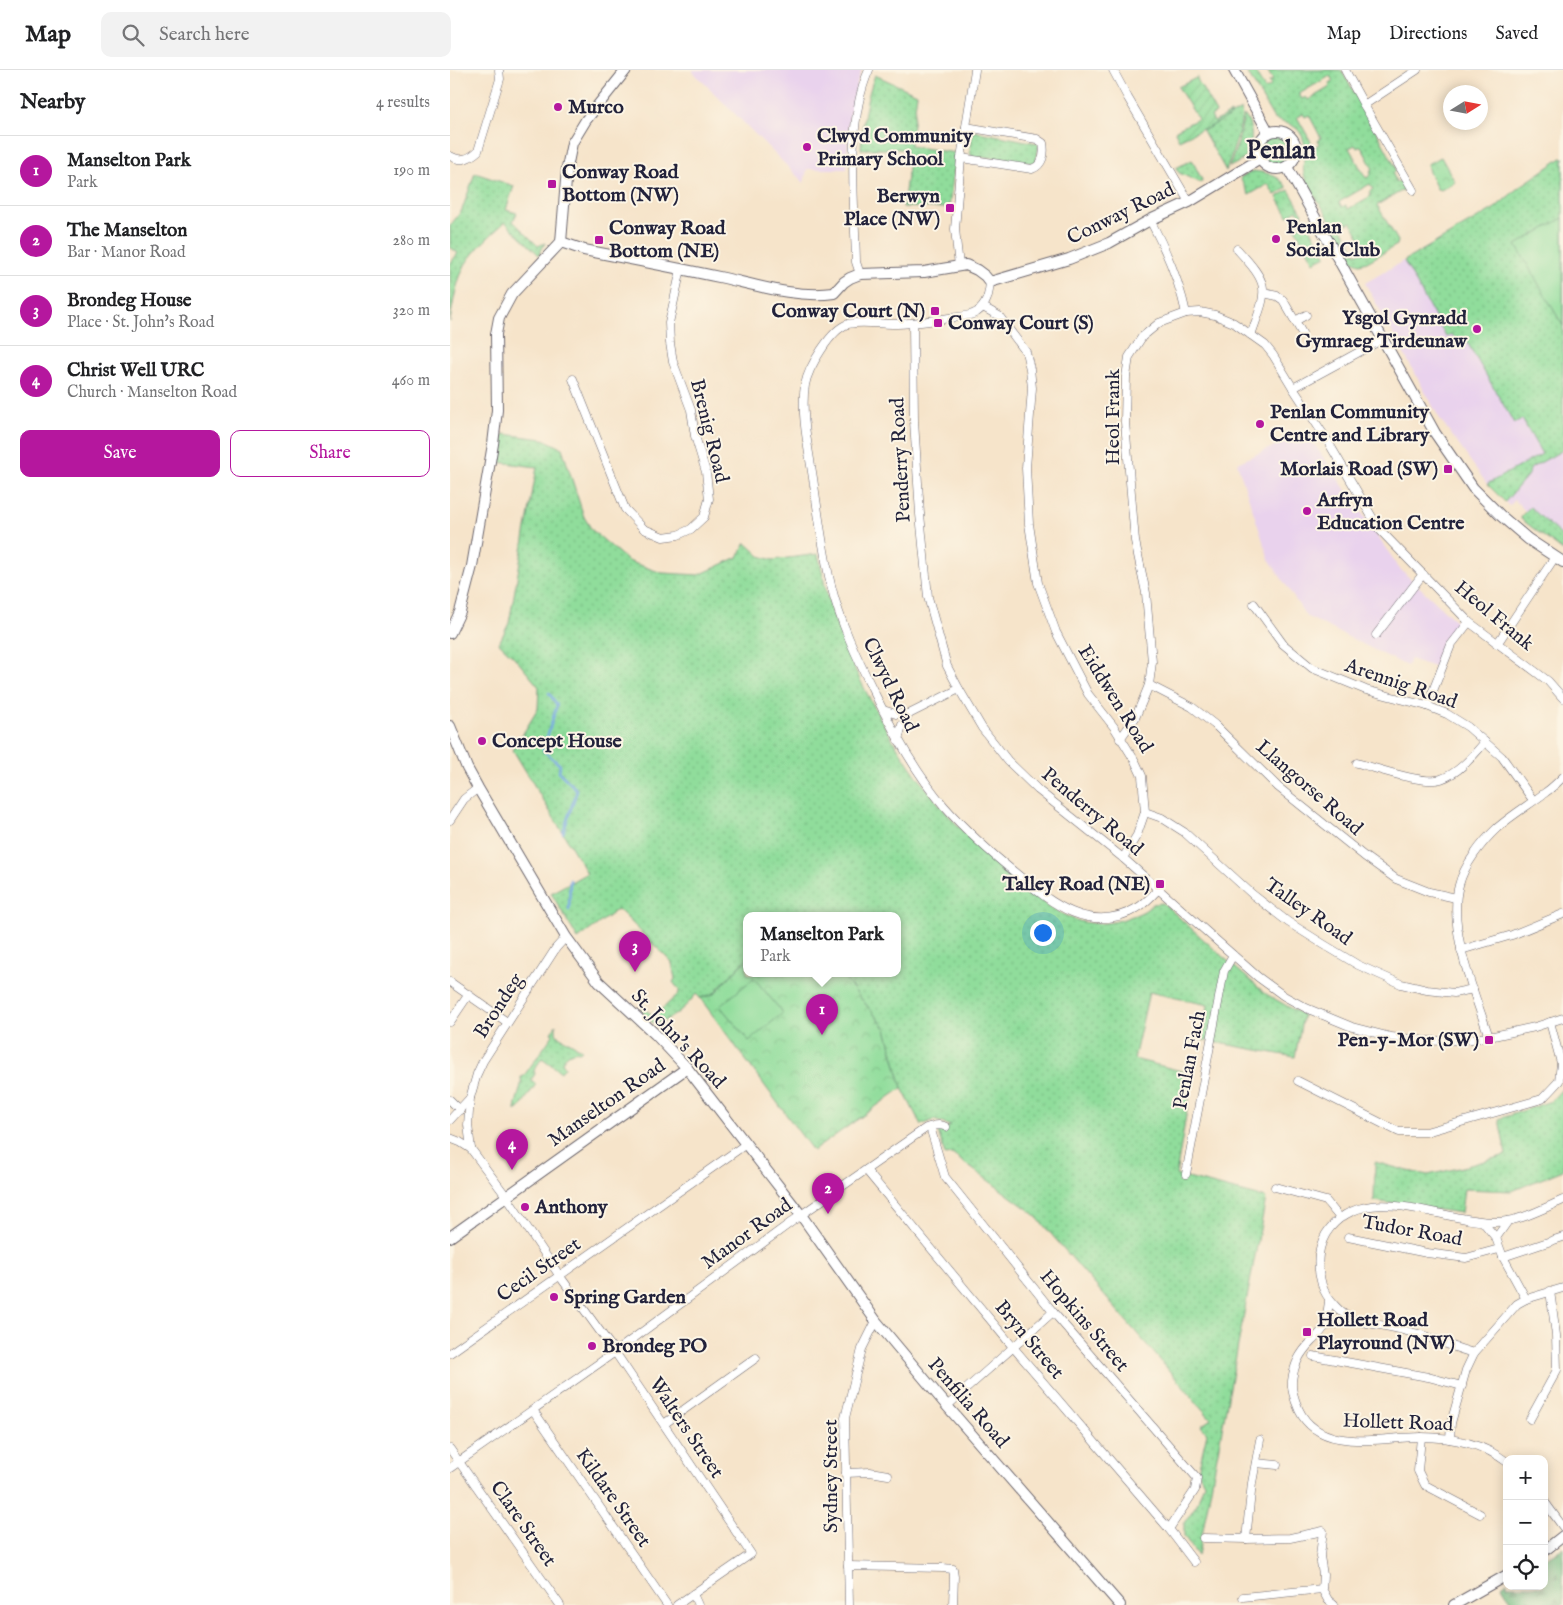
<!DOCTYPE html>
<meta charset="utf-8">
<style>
:root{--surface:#fff;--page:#f2f2f2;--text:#202124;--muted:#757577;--line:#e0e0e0;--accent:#b5179e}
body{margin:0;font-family:"IM FELL English",serif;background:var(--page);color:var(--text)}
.controls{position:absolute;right:15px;bottom:15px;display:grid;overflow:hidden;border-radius:10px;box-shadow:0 2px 12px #0003}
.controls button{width:45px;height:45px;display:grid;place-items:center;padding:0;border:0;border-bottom:1px solid var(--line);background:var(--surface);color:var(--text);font:25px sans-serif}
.compass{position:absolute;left:993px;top:15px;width:45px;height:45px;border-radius:50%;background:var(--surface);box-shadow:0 2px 12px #0003;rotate:79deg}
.you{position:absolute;left:592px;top:862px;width:18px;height:18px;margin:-12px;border:4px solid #fff;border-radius:50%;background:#1a73e8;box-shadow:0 0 0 8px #1a73e833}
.badge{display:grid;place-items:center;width:32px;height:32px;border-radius:50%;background:var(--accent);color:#fff;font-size:16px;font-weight:700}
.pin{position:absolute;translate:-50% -41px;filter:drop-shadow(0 1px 2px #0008)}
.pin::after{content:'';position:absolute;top:26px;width:18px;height:15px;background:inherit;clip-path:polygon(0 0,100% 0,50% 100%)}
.popup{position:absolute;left:293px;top:842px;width:158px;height:65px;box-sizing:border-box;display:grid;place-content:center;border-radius:10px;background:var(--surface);filter:drop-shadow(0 1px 4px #0005);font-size:16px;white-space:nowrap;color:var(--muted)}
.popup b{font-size:19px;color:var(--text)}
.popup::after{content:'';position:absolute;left:50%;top:100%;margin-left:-10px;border:10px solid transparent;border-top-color:var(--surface)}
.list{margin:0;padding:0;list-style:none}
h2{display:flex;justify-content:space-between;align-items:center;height:65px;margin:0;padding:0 20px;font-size:21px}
h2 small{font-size:16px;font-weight:400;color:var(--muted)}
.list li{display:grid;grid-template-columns:32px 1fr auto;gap:15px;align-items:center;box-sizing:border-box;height:70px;padding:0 20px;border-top:1px solid var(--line)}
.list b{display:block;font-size:19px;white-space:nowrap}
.list p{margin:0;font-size:16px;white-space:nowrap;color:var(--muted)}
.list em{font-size:16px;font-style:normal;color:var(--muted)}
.actions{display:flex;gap:10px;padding:15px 20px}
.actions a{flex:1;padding:11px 0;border:1px solid var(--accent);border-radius:10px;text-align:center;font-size:18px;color:var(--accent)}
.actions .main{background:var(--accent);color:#fff}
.icon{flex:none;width:28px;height:28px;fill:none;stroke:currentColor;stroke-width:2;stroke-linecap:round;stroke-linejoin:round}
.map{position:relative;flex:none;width:1113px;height:1535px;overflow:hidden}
header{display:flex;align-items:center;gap:30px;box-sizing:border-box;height:70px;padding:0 25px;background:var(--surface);border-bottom:1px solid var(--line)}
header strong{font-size:24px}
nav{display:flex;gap:28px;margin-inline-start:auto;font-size:18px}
.search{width:350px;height:45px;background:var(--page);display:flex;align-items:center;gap:12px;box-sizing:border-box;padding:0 18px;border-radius:10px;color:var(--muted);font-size:19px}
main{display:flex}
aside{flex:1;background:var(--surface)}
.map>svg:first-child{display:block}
</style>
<header>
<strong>Map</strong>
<div class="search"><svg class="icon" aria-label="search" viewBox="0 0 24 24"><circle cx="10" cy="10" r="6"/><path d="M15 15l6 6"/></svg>Search here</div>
<nav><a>Map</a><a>Directions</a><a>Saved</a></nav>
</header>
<main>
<aside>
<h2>Nearby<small>4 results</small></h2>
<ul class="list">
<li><span class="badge">1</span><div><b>Manselton Park</b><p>Park</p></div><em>190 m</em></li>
<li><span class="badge">2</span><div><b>The Manselton</b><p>Bar · Manor Road</p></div><em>280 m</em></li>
<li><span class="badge">3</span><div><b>Brondeg House</b><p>Place · St. John's Road</p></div><em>320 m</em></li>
<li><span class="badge">4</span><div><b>Christ Well URC</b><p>Church · Manselton Road</p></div><em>460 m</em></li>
</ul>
<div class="actions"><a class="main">Save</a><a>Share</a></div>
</aside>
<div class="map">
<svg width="1113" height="1535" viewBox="0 0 1113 1535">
<defs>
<pattern id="grass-dots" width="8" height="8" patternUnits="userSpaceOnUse" patternTransform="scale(1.25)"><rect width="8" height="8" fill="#90dd9b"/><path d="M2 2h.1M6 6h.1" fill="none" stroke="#7cbd86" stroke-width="1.8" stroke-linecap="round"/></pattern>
<pattern id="forest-firs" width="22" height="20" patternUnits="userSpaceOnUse" patternTransform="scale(1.25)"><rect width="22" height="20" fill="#74bc83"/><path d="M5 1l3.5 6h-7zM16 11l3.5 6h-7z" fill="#5f986c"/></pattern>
<pattern id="park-crowns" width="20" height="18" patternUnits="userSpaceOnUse" patternTransform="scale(1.25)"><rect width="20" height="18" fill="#90dd9b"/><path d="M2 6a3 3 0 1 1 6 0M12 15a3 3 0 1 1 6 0" fill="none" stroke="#7cbd86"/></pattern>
<pattern id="garden-furrows" width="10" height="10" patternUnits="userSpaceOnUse" patternTransform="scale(1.25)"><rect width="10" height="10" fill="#90dd9b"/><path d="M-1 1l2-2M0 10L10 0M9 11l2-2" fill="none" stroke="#7cbd86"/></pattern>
</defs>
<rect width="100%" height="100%" fill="#fcf5e5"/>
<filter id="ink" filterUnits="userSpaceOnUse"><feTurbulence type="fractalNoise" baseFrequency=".02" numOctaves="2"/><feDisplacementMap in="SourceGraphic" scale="10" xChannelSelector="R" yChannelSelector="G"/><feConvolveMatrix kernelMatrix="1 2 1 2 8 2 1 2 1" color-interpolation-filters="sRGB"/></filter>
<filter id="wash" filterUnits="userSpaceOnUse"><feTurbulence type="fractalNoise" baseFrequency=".0096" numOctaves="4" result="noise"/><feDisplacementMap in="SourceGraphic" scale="20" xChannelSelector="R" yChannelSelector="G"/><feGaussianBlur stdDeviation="1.12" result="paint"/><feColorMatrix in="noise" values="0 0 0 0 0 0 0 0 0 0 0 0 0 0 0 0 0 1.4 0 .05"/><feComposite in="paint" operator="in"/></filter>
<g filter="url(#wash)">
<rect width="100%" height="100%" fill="#f6e4ca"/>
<g fill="#e9d2ed">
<path d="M243,0H412L408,10L398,54L397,99H357L354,113L243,2Z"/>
<path d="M1113,87V481L1071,449L1076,442L1065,430L1059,436L1037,414L990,349L915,213L1045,138L1068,118Z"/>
<path d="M856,362L950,499L1008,553L992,572L984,597L960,589L957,596L856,546L819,489L787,393Z"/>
</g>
<g fill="url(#grass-dots)" stroke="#59806b" fill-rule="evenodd">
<path d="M796,0H804L815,19L821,16L819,12L823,10L817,0H891L916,42L945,96L946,100L943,104L946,112L953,111L957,118L927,135L948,171L947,175L917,192L910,194L899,190C892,175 885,159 877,145C870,133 860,121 855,108C850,94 859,80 852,66C846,53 835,54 824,49ZM880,6L883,11L879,13L880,17L858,30L856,27L852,29L849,24ZM853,44L855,47L859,45L871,68L868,70L869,74L864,77L847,47ZM905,75L907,78L911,76L923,99L920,101L921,105L916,108L899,78ZM920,114L923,119L919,122L921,126L898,139L896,135L892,137L889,132ZM895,151L897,154L901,152L914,175L910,177L912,181L906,184L890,154Z"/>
<path d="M425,5L467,24L460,76L506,83L499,138L453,137L459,90L455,80L452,79H411C412,53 416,29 425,5Z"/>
<path d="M791,40C795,51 780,88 776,101L752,59H756Z"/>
<path d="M794,45C804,56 804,78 793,89C789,92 784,95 779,97L788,73Z"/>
<path d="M523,61L587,73L589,75L586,92L582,93L537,87L525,88L521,86L520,82Z"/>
<circle cx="827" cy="80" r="15"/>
<path d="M1113,87V380L1081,398L1077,406L1055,432L1037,414L1092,384L1072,349L1064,353L1017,272L1010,273L1001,264L996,267L954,191L1045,138L1068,118Z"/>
<path d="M742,90L752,110L751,113L729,103L726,98Z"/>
<path d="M803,101C816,102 831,106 837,118L825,125L818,114L799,125L790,108Z"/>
<path d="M25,103L64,116L56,140L67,143L63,151L88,176L95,173L89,185L55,152C42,164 24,180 15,195C6,213 3,233 0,252V194L8,183L0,177V156L12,140Z"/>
<path d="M839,120L853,144L850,146L847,140L842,143L844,147L841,145L838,146L827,127Z"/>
<path d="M854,147L876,186L864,192L845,158L848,154L849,157L854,155L851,149Z"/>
<path d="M53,364L93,369L112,378L134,447L142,460L178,491L212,503L249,505L288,487L296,473L310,486L323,490L368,484C372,498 374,514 378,528C391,575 414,620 438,662C473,721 516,769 569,813C587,827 606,844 629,851C644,855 662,854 677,848C688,844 695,842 703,834L713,833L772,886L816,924L853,945L845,987L752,970L758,935L699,922L684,989L743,1004L726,1105L816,1128L748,1486L734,1466V1453L747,1434L754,1413L748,1401L757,1363L751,1356L761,1349L583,1143L502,1084L495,1085L488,1061L501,1056L484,1050L471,1055L452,1018L436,959L391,904H447V846H297V888L263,924L250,928L246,924C238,935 218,954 203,953L191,941L192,936L204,947L229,923V920L223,912L225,909L222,893L168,839L128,869L101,823L137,803L63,680L88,639L89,617L64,587L49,573L59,553L87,397L48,392Z"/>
<path d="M1080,437L1113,467V481L1071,449L1072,445Z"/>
<path d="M106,955V962L107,965L132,980L130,982C122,980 115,985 112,992L115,997L111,1002L92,988L84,1000L85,1004L81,1010L86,1014L69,1039L65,1041C65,1030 73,1017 71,1007H73L103,965L101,963Z"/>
<path d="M1113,1018V1100L1062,1121L1014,1119L1011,1143L924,1131L925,1092L958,1101L978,1105L1013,1097L1056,1085L1049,1049L1101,1031Z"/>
</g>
<path fill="url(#forest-firs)" stroke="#4b6f5f" d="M1113,1478V1535H1064L1052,1516L1057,1512V1516H1094V1489Z"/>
<g fill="url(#park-crowns)" stroke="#59806b">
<path d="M991,87L1005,112L991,120L987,119L979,102L977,94Z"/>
<path d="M297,888V904H391L436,959L452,1018L363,1081L250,928L264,924Z"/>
</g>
<path fill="url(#garden-furrows)" stroke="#59806b" d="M748,7L747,9L766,43L761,46L764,52L781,43V45L756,59H752L729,70L725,62L726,60L748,49L728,17Z"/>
<g fill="#90dd9b" stroke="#59806b">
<path d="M1113,148V256L1066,175Z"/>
<path d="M304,908L333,943L299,971L270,936Z"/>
</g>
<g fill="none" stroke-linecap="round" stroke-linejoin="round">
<g stroke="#77a9e3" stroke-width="2.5">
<path d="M99,623L107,635L93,680L110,695L109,702L127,720L113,763"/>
<path d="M119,840L120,810"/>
</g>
</g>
</g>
<g filter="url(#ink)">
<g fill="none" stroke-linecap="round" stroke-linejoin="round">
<defs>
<g id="street">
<path d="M663,0L678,28L739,132"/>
<path d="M895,0L914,35L967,0"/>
<path d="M914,35L963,120"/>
<path d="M0,86C11,92 19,89 28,81L50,9L49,0"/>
<path d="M511,88L582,99C593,95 595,84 593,73L587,69L516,57"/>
<path d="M700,150C716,180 729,210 736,243"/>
<path d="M787,179C822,217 817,219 801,265"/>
<path d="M509,196L505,159L511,88L525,0"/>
<path d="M410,204L406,192C405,133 395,53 419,0"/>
<path d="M540,212C539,224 537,235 527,242C519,247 508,247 499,248C480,251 461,254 442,254C428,254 412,251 398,254C381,259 358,298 355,315C350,345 360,385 364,415C369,449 373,482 381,515C390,552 407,588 424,622C443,662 465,702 494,736C516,761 542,784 568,805C602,834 641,865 687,838C695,834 702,825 709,819"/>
<path d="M814,223L827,226L833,230L852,263"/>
<path d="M533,237L549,246L576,282L580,299L582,318L576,398L579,454L588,513L606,562L638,624L664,657L685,691L692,706L695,742L687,765L673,788"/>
<path d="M845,251L856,245"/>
<path d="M463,253L464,351L470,444L478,527L497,596L509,619L532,658L558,691L588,720L673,788L808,907L834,926L856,938L902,957L941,967L978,971L1014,970L1039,967L1085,957L1113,948"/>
<path d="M123,309L175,439L194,459L213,467L228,465L241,459L254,447L259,429L256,402L245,366L241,340L223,292L220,273L219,253L231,199"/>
<path d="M843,318L933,269"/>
<path d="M804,534L833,574L862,598L916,620L977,636L997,644L1018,657L1052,687L1083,730"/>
<path d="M926,565L973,504"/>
<path d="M1047,574L1105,487"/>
<path d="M699,615L742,637L765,655L828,717L914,786L946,809L979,822L1006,828"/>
<path d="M977,636L1001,575L1019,552"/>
<path d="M433,640L446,644H459L509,619"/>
<path d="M670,669L685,648L692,632L699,615L702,592L696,523L685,471L675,352L676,307L679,287L692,267L709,253L736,243L750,242L765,245L784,253L815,275L823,285L843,318L877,370L929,459L1019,552L1098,611L1113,628"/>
<path d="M448,670L452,655L459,644"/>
<path d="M907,693C926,698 974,715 991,709C1009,703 1023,686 1035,672"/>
<path d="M695,742L712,748L734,762L802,824L838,852L873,874L908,895L951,914L977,920L1004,923L1023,919"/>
<path d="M0,750L14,729L28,718"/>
<path d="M1011,880L1062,865L1113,844"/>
<path d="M0,912L57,952"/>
<path d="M0,952L19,924"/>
<path d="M1039,967C1025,924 997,859 1009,815C1014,795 1032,772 1047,758C1063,744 1079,735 1096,722C1102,718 1108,712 1113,707"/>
<path d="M848,1011L949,1062H976L1092,1029L1109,1011L1111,993L1100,952"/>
<path d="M20,1028L18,1055L21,1079L56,1126L109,1205L165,1282L301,1484L227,1535"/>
<path d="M0,1030L10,1040"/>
<path d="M0,1050L20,1028L27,1004L33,991L106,878L116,867"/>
<path d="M480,1057L495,1107L603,1242L747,1408L745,1420L719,1459"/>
<path d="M0,1068L10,1072L21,1079"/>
<path d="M416,1100L563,1277L719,1459L744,1492"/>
<path d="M736,1104L774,901L783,885"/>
<path d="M825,1117L876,1131L890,1148"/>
<path d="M1033,1152L1046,1168L1053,1187L1076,1229"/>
<path d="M898,1167L977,1183L1016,1188L1049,1179"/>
<path d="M1046,1168L1058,1151"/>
<path d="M1053,1187L1113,1167"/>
<path d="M879,1231C878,1239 877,1249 874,1257C872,1262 866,1267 862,1271C850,1283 844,1294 842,1311C841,1320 845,1331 849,1340C870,1384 932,1367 971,1367C1001,1367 1032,1373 1057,1392"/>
<path d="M874,1257L903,1250"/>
<path d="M0,1283L296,1074"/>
<path d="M1024,1283C1003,1278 985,1268 964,1263C950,1259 937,1256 923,1254C917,1253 910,1252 905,1250C893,1247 875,1227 872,1215C866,1196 867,1174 880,1158C920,1110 994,1153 1045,1152C1069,1152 1092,1139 1113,1130"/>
<path d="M863,1286L978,1307L1012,1316"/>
<path d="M497,1336L603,1242"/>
<path d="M83,1340L217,1535"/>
<path d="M1080,1349L1107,1300L1106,1265L1100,1221"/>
<path d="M214,1354L306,1288"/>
<path d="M971,1367L968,1401L975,1415L1030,1444"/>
<path d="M1000,1369L1001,1353L1016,1300L1024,1283L1067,1234L1076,1229L1113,1218"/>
<path d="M0,1379L110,1535"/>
<path d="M806,1393L827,1395"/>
<path d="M0,1398L165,1282L351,1145L476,1058C482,1056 490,1053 496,1057"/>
<path d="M396,1403L420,1402L438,1405"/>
<path d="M1094,1431L1113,1457"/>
<path d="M753,1468L796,1469L840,1468L873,1461L870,1486L873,1505L872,1519L878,1530L884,1535"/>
<path d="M796,1469L802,1413L810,1370"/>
<path d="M398,1496L493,1498L503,1499L504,1506L503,1535"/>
<path d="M243,1524L248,1535"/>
<path d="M793,1527L872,1519"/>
<path d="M399,1535L395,1348L412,1279L426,1251"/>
</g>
<g id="secondary">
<path d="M784,0L819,63"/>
<circle cx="827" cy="80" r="19"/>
<path d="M837,97L985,363L1023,418L1050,445L1078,469L1113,492"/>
<path d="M111,172L134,180C181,189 227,198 274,208C309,216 347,228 384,223L394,212L400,208L410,204L474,202L516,195L527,200L535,206L540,212L619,189L659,173L700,150L739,132L810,89"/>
<path d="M0,563L10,542L22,496L43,374L47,340L46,264L49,248L62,224L111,172L117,98L122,73L136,50L176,0"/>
<path d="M0,656L17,698L28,718L116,867L149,912L205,964L237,998L351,1145L426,1251L497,1336L670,1535"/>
<path d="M0,1167L237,998"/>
<path d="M1094,1481L1113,1466"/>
<path d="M1004,1535L1057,1505"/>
</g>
</defs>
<use href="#street" stroke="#6c666d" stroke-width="9"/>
<use href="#secondary" stroke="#6c666d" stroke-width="12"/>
<use href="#street" stroke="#fff" stroke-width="8"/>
<use href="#secondary" stroke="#fff" stroke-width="10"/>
</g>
</g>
<g fill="#b5179e" stroke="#fcf5e5" stroke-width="2">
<circle cx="108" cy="37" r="5"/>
<circle cx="357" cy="77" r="5"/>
<rect x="97" y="109" width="10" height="10" rx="2.5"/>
<rect x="495" y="133" width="10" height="10" rx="2.5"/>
<circle cx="826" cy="169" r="5"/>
<rect x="144" y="165" width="10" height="10" rx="2.5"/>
<rect x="480" y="236" width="10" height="10" rx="2.5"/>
<rect x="483" y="248" width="10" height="10" rx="2.5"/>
<circle cx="1027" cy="259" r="5"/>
<circle cx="810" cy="354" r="5"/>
<rect x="993" y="394" width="10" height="10" rx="2.5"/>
<circle cx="857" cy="441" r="5"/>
<circle cx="32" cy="671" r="5"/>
<rect x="705" y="809" width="10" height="10" rx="2.5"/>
<rect x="1034" y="965" width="10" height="10" rx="2.5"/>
<circle cx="75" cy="1137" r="5"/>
<circle cx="104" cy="1227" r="5"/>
<rect x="852" y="1257" width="10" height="10" rx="2.5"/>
<circle cx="142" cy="1276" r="5"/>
</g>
<g text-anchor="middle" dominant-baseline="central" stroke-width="4" stroke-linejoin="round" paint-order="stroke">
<g font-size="20" font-weight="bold" fill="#22223b" stroke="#fcf5e5" text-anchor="start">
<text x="118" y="37">Murco</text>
<text x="367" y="66">Clwyd Community<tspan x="367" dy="23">Primary School</tspan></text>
<text x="112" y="102">Conway Road<tspan x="112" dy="23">Bottom (NW)</tspan></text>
<text x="490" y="126" text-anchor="end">Berwyn<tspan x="490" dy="23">Place (NW)</tspan></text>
<text x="836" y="157">Penlan<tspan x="836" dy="23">Social Club</tspan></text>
<text x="159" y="158">Conway Road<tspan x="159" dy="23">Bottom (NE)</tspan></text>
<text x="475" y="241" text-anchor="end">Conway Court (N)</text>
<text x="1017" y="248" text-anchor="end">Ysgol Gynradd<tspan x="1017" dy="23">Gymraeg Tirdeunaw</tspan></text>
<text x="498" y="253">Conway Court (S)</text>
<text x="820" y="342">Penlan Community<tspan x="820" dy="23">Centre and Library</tspan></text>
<text x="988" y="399" text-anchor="end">Morlais Road (SW)</text>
<text x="867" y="430">Arfryn<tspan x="867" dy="23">Education Centre</tspan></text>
<text x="42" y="671">Concept House</text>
<text x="700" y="814" text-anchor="end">Talley Road (NE)</text>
<text x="1029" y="970" text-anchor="end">Pen-y-Mor (SW)</text>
<text x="85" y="1137">Anthony</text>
<text x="114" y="1227">Spring Garden</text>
<text x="867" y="1250">Hollett Road<tspan x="867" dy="23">Playround (NW)</tspan></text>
<text x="152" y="1276">Brondeg PO</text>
</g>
<g font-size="20" fill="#22223b" stroke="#fcf5e5">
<text transform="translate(671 144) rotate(-26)">Conway Road</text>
<text transform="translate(663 347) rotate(-90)">Heol Frank</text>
<text transform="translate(259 361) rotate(76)">Brenig Road</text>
<text transform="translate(451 390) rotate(-93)">Penderry Road</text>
<text transform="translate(1044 546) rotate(40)">Heol Frank</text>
<text transform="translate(951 614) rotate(19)">Arennig Road</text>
<text transform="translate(440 615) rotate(64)">Clwyd Road</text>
<text transform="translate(665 629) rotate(58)">Eiddwen Road</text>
<text transform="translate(859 718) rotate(41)">Llangorse Road</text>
<text transform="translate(642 742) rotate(40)">Penderry Road</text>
<text transform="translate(858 842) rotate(35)">Talley Road</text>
<text transform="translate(49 936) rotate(-57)">Brondeg</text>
<text transform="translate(228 969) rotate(47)">St. John's Road</text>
<text transform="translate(740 990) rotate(-79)">Penlan Fach</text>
<text transform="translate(157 1033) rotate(-35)">Manselton Road</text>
<text transform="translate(962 1161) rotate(10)">Tudor Road</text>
<text transform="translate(297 1164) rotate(-36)">Manor Road</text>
<text transform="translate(89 1200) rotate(-35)">Cecil Street</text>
<text transform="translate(634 1251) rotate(50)">Hopkins Street</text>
<text transform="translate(579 1270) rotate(50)">Bryn Street</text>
<text transform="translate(518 1333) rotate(49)">Penfilia Road</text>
<text transform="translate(948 1353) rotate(2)">Hollett Road</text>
<text transform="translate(236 1358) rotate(56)">Walters Street</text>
<text transform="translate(381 1406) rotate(-90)">Sydney Street</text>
<text transform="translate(163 1428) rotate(55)">Kildare Street</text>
<text transform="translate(73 1454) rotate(55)">Clare Street</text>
</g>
<g font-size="25" font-weight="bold" fill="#22223b" stroke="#fcf5e5">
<text x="831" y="81">Penlan</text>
</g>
</g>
</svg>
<div class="controls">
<button>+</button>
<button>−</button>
<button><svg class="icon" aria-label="locate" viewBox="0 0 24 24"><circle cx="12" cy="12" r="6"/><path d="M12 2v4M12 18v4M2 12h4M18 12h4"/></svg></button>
</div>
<svg class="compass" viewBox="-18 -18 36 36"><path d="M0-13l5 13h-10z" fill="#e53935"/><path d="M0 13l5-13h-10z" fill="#757577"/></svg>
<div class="you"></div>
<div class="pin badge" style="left:372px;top:965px">1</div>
<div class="popup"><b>Manselton Park</b>Park</div>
<div class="pin badge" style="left:378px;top:1144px">2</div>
<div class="pin badge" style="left:185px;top:902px">3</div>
<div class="pin badge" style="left:62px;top:1100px">4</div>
</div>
</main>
